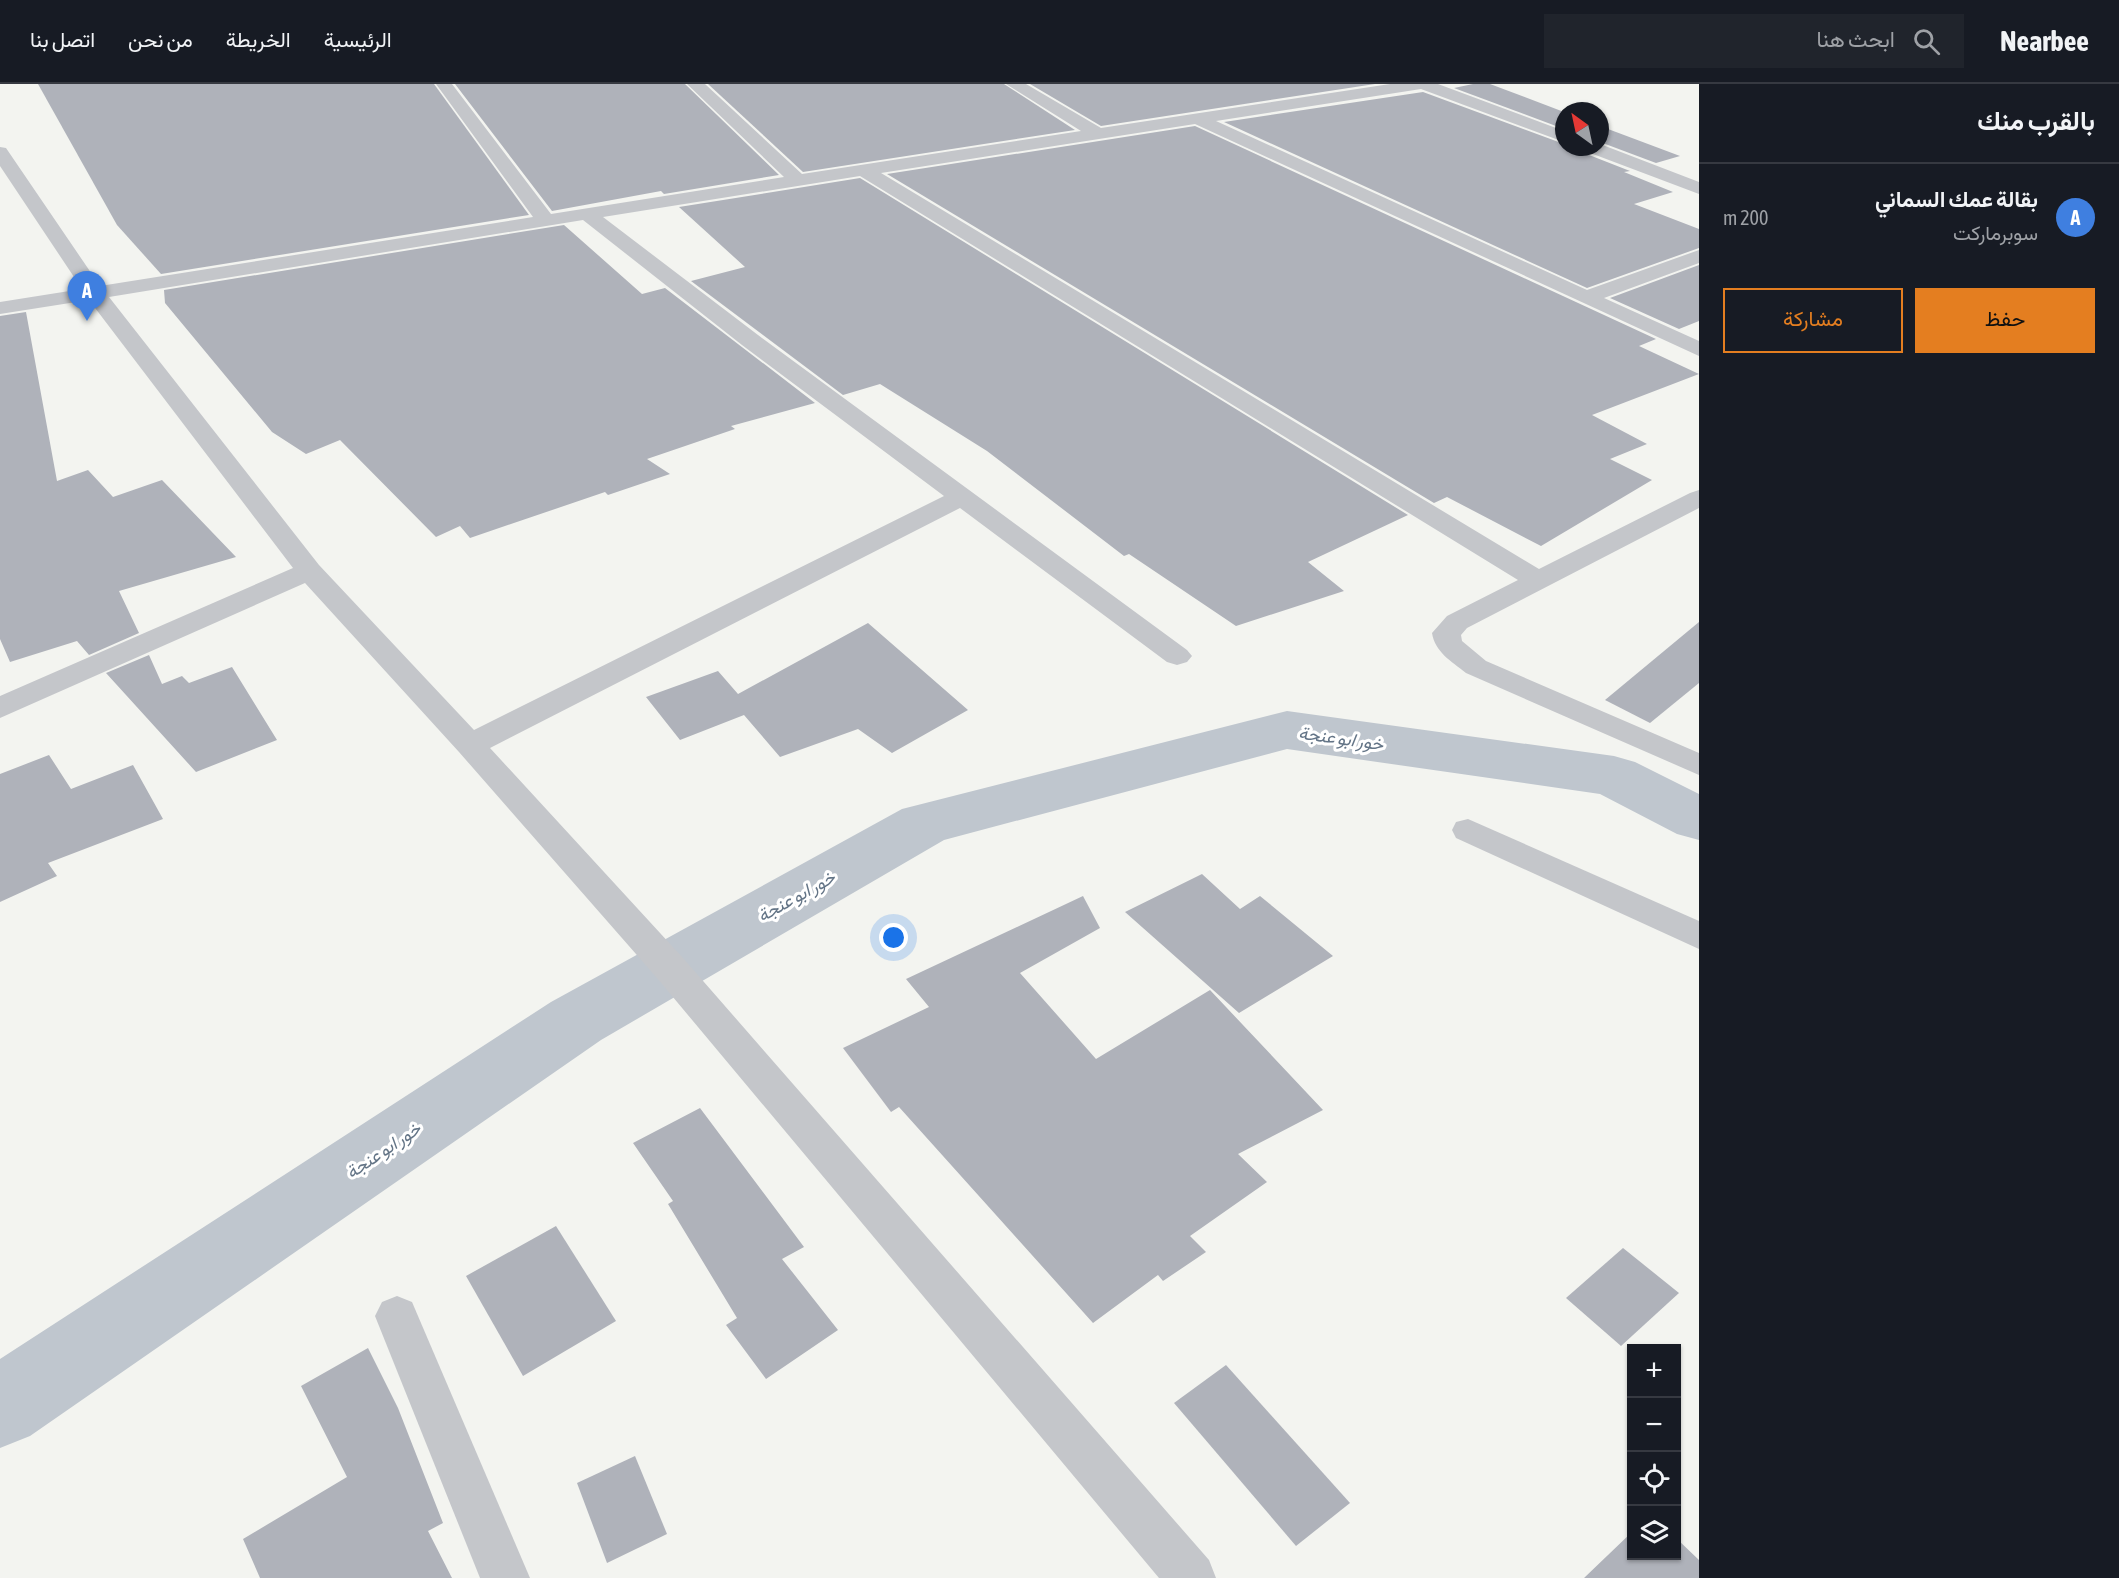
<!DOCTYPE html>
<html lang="ar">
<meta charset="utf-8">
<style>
:root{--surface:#171b24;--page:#20242c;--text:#f1f3f6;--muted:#9ea1a6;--line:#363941;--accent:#e47e20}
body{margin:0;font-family:"Asap Condensed",Vazirmatn,sans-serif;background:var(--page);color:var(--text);direction:rtl}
.controls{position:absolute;right:18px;bottom:18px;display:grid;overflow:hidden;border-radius:0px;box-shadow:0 2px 4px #0004}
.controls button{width:54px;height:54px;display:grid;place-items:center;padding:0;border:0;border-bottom:2px solid var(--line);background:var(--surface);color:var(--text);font:30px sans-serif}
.compass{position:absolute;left:1555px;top:18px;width:54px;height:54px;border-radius:50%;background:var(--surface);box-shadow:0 2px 4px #0004;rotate:327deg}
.you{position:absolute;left:894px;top:854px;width:21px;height:21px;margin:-15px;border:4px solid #fff;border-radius:50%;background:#1a73e8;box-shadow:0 0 0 9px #1a73e833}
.badge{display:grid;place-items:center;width:39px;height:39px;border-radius:50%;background:var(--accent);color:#fff;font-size:20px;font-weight:700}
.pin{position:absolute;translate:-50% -50px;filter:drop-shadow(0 2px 3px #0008)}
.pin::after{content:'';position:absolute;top:32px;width:21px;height:18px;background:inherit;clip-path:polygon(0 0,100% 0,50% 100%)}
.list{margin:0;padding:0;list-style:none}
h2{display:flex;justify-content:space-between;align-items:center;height:78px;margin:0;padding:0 24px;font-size:26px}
h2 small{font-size:20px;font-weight:400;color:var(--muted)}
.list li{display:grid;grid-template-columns:39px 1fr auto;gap:18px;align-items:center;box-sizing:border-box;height:108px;padding:0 24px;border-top:2px solid var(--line)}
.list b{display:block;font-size:22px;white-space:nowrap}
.list p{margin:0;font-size:20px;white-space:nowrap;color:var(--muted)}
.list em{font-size:20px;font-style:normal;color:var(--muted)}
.actions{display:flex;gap:12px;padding:18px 24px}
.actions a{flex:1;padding:14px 0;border:2px solid var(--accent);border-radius:0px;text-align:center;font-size:21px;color:var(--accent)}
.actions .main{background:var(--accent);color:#111}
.icon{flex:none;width:33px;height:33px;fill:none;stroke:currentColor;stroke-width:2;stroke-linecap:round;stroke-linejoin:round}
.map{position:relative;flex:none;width:1699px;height:1494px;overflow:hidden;direction:ltr}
header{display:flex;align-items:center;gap:36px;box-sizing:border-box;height:84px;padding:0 30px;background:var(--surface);border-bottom:2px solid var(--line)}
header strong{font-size:28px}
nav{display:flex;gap:33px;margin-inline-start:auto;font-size:21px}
.search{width:420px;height:54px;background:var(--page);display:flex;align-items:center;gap:15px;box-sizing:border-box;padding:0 21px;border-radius:0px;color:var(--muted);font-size:22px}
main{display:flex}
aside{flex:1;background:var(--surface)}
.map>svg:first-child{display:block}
</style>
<header>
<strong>Nearbee</strong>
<div class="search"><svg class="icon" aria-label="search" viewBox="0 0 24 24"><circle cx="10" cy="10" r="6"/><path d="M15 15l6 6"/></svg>ابحث هنا</div>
<nav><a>الرئيسية</a><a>الخريطة</a><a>من نحن</a><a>اتصل بنا</a></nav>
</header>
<main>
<aside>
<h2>بالقرب منك<small></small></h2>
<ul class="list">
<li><span class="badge" style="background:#3f7fe0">A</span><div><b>بقالة عمك السماني</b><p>سوبرماركت</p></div><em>200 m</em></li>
</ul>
<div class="actions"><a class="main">حفظ</a><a>مشاركة</a></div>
</aside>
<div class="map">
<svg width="1699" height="1494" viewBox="0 0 1699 1494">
<rect width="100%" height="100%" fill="#f3f4f0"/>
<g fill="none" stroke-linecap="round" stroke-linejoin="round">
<path fill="#bfc6ce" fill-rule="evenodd" d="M1287,627L1614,672L1635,678L1699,710V756L1677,750L1600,710L1287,665L944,756L601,956L30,1352L0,1364V1275L551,918L902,725Z"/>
</g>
<g fill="#afb2ba">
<path d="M38,0H434L529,131L161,190L117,141Z"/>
<path d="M455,0H685L779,91L664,110L661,107L552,127Z"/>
<path d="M708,0H1004L1075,46L803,88Z"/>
<path d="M1030,0H1375L1101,42Z"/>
<path d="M1473,0H1490L1564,28V45L1454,4Z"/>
<path d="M1423,8L1564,60V63H1580L1584,69L1630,87L1624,88L1673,108L1634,120L1699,145V164L1587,204L1224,38Z"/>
<path d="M1195,42L1656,255L1639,262L1699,290L1592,331L1647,360L1610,375L1652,396L1541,462L1447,413L1434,419L887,90Z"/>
<path d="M1600,42L1680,72L1656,79L1600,58Z"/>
<path d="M860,94L1408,431L1308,478L1344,507L1236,542L1129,470L1124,472L987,367L880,300L843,311L691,197L745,183L679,123Z"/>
<path d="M564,141L642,210L665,204L815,319L731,342L735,345L647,375L670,390L608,411L605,408L470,454L460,442L436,453L340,356L306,370L272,348L165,219L164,206Z"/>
<path d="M1699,181V237L1679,245L1610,214Z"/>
<path d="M26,228L57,397L88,386L113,413L162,396L236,473L119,507L139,549L89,571L77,557L10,578L0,555V232Z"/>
<path d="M1699,538V599L1650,639L1605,616Z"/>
<path d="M868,539L968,626L892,669L858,645L780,673L744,631L680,656L646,613L718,587L738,610Z"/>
<path d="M149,571L162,600L182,592L189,599L232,583L277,656L196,688L106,589Z"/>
<path d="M49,671L71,705L133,681L163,735L48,779L57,792L0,818V690Z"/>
<path d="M1202,790L1240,825L1260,812L1333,872L1239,929L1125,828Z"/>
<path d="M1083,812L1100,844L1020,889L1096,975L1210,906L1323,1026L1238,1070L1267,1098L1190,1152L1206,1168L1163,1197L1158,1191L1093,1239L899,1023L891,1028L843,964L929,923L906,895Z"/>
<path d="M700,1024L804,1163L782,1175L838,1246L766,1295L726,1241L737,1234L668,1120L673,1117L633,1059Z"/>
<path d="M556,1142L616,1237L523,1292L466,1192Z"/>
<path d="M1623,1164L1679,1209L1621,1262L1566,1214Z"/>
<path d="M368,1264L398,1324L443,1439L428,1447L452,1494H260L243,1455L347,1393L301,1302Z"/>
<path d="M1226,1281L1350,1419L1296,1462L1174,1319Z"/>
<path d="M635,1372L667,1450L607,1479L577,1399Z"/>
<path d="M1632,1448V1472H1677V1455L1699,1476V1494H1584Z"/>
</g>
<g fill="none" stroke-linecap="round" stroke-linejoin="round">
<g fill="#c4c6ca" fill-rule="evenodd">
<path d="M436,0H452L551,130L784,93L687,0H705L802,90L1081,47L1006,0H1026L1101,44L1390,0H1438L1564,47V58L1421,5L1216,37L1587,206L1699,166V179L1604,214L1699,257V272L1195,40L881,89L1539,485L1690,409L1699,406V424L1467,544L1461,551L1462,557L1486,577L1699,669V691L1466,589C1451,577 1435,568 1432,549L1447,532L1518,496L860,92L603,133L758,251L1187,566L1192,572L1187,578L1177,581L1167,578L960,424L490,664L683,874L1209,1476L1216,1494H1159L657,894L459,668L305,499L0,634V612L293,484L89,216L0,230V218L82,205L0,82V63L6,64L100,202L533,133ZM583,136L742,261L944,412L474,646L319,481L109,213Z"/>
<path d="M1600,60L1699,98V110L1585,67L1582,63H1600Z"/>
<path d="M1468,735L1699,837V865L1456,754L1452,746L1456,738Z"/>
<path d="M397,1212L412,1218L530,1494H480L375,1232L382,1218Z"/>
</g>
</g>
<g text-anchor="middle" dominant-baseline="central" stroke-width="6" stroke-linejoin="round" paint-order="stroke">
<g font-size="18" font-style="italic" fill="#637486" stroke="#fff">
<text transform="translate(1341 654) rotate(8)">خور ابو عنجة</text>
<text transform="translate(796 812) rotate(-29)">خور ابو عنجة</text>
<text transform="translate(383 1066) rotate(-34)">خور ابو عنجة</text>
</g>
</g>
</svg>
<div class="controls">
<button>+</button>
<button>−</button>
<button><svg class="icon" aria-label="locate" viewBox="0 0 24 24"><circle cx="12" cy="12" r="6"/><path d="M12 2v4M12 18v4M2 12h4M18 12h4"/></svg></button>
<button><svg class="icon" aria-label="layers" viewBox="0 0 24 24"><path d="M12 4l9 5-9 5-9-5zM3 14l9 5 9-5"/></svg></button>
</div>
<svg class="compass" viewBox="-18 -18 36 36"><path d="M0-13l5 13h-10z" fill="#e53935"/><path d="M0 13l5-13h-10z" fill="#9ea1a6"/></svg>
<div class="you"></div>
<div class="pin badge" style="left:87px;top:237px;background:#3f7fe0">A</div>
</div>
</main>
